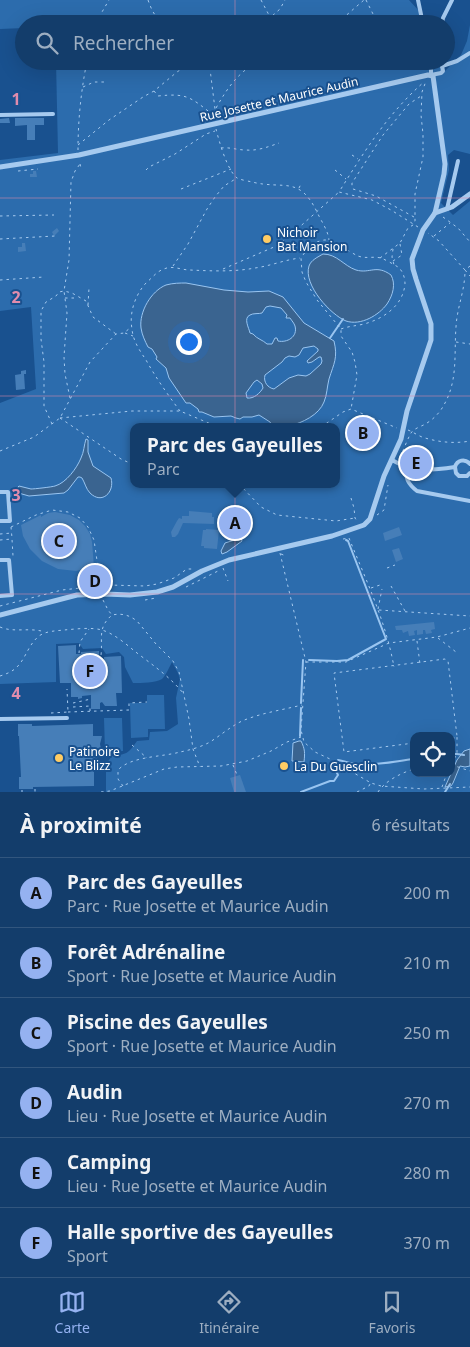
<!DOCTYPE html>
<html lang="fr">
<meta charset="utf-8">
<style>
:root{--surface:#133d6b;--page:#204873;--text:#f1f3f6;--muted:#9daec1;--line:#32567e;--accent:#95b2f1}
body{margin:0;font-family:"Noto Sans",sans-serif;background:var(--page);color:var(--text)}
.controls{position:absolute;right:15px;bottom:15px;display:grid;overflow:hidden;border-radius:10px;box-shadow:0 5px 20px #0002}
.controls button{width:45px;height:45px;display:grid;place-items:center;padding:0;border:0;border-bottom:1px solid var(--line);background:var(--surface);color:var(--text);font:25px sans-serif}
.you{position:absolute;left:188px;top:341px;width:18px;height:18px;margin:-12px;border:4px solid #fff;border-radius:50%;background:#1a73e8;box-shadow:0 0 0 8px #1a73e833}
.badge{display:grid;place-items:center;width:32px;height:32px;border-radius:50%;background:var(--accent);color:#111;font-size:16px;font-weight:700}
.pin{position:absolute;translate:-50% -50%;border:2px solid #fff;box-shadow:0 1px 5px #0006}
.popup{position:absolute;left:130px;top:423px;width:210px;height:65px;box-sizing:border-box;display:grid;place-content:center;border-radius:10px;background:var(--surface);filter:drop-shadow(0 1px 4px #0005);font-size:16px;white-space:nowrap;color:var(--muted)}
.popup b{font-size:19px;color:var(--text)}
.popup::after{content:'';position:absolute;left:50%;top:100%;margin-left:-10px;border:10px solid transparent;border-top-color:var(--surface)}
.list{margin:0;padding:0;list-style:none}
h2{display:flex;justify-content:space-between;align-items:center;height:65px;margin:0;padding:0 20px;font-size:21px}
h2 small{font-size:16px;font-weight:400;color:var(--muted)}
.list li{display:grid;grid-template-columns:32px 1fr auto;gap:15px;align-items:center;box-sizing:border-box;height:70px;padding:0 20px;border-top:1px solid var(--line)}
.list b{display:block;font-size:19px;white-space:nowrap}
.list p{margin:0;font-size:16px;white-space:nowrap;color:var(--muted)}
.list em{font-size:16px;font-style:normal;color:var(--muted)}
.icon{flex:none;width:28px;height:28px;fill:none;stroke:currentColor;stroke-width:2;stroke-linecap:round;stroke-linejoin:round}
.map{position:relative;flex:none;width:470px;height:792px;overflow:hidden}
.search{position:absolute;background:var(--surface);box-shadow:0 5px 20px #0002;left:15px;right:15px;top:15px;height:55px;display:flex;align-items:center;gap:12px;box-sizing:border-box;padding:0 18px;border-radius:28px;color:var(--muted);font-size:19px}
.sheet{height:485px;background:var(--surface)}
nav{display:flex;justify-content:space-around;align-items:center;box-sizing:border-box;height:70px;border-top:1px solid var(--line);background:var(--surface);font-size:14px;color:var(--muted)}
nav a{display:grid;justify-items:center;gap:2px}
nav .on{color:var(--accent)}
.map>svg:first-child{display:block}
</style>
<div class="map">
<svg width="470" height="792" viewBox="0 0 470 792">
<rect width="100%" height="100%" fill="#19518f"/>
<g fill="#2c6cad" fill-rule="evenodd">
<path d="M0,0H409L431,24H24V28L0,29Z"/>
<path d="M470,25V154L454,150L448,155L449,170L441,203L453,215L470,201V792H106V764L112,756C127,754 128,754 137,741L149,740L150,732L167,731L178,724L176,698L180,679L178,673L172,662C170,666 165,677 162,679C156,683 141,683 133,683L125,667L124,657L119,652L106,654L102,648L83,649L79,643L56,644V682L0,684V403L36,389L31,307L0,311V160L58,153L56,61H438L443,73L461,55L467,41ZM134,427H336V484H134ZM414,736H451V773H414Z"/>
<path d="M147,695H164L165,729H148V737L131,738L130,703H147Z"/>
<path d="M104,718H122L123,751L105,752Z"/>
</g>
<g fill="#3a6490" stroke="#99c5f1" fill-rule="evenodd">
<path d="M323,254C337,254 344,266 356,270C370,274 376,264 391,275C396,284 393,295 387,304C379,315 361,326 346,321C331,315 303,285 309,266C311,260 318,257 323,254Z"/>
<path d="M186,283L224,290L248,292L269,291L283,297L304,323L334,341C338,358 334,363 329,379C327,387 327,395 324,402C319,415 302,423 289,426C284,427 279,427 273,427L270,422L259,415L252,417H243L240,419L236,418L231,416L214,417L202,412H199L198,409L190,403H186L169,378L166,368L156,359L157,357L152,349L148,347C145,341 142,335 141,328C139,312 151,291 166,285C173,283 180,283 186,283ZM270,306L281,308L287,315L286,318H290C292,321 294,323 295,326C298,337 287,343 278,341L277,338H275L272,344H267C263,340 257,339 253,334L250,333C249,328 243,318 250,315C253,313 259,314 262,313L266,307ZM314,346L318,349V351L307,361L308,363L312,362L319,357H321L322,361L321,364L310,374L306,376L298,375L289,378L274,389C268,388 263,382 265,375L282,362L285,358L289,356L295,357L299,355L303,348ZM257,380L262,384L263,388C260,393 254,399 247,398L246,393L254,382Z"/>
<path d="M86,439L88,440V452L93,466L111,478C115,492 102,505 90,493C86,489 85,483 82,478L80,477H78L68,490L64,493L29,496L22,494L17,491L18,487L19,486C23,487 27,488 31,489C34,489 52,487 55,486C66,483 77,468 81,458C84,452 84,445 86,439Z"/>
<path d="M241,538L242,541L227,552L222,554L221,551L225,543Z"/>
<path d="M299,741H301C305,749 305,753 304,762L292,761L293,743Z"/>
<path d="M470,749V766L465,767L460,766L453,783L451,786L445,787L457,760L464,751Z"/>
</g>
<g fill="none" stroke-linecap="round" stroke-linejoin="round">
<g stroke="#99c5f1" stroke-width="2">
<path d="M330,338L343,319"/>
<path d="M309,660L337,661L348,660L386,639L348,541L346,540"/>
<path d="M301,703L303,660"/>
<path d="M300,736L301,708"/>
<path d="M451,754H457L464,755"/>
<path d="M338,760C345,761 351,764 358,764C376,766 396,761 414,759"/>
<path d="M301,792L330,781H334L338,775L335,769V765"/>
<path d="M445,792L450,784"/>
</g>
</g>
<g fill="#467eb8">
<path d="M9,118L10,123H0V119Z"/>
<path d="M15,118H44V125H35V140H27V125L15,126Z"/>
<path d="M33,171H36L37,177H30V174H33Z"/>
<path d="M57,228L59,231L54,236L52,232Z"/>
<path d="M22,243H25L26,251L18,252V247H22Z"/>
<path d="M26,370V374H24L25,389L16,390L15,375L21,374V371Z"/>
<path d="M189,511L212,513V517H214V524L183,523L178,534L175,537H172L171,532L177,521L179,518L182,519V516H189Z"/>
<path d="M55,512L70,515L79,520L85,526L90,534L92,542L94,567L76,571L58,569L42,561L30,549L23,536L21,525L41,515V517L48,513Z"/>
<path d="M221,515L233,516L232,521H220Z"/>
<path d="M399,527L402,535L385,541L383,533Z"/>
<path d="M206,529L219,530L217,549L204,548V546H201L203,530H206Z"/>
<path d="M399,548L403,559L396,562L392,550Z"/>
<path d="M434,622L435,629L431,630L432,633L426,634L425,630H423V634L417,635V630L414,631L415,635L409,636L408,631L403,633L402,630H396L395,626Z"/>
<path d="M76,645V654H81V652L99,651V659H104V657L121,656L122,693H116L117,706H105L102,702L100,703V709H91V695L82,696V698L78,699V697H71V683H60L58,646Z"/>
<path d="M18,724H32V726L93,724V736H102L100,744L101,749L99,753L96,764H94V786L33,787V789H19V777H21L19,736H18Z"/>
<path d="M240,775L246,792H234L230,778Z"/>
</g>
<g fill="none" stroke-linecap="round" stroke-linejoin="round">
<g stroke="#a6caef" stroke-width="1" stroke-dasharray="2.5 4" stroke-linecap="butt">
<path d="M148,0C154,16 156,20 173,23"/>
<path d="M261,0L270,17"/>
<path d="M366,0L378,24"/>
<path d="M342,19L364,0"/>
<path d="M98,24L102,12L109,0"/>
<path d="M263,24L280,9L285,0"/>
<path d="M98,61L99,63L105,65"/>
<path d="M209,61L215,109L213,115V117"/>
<path d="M413,61L423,68L424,70"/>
<path d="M83,87L94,82H107"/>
<path d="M154,91L158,96C187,93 190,97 212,114"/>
<path d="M216,108C228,87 237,74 258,61"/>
<path d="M216,129C219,141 227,170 237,178C241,180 248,181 252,182C284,190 299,175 317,212C321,221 328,230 329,240"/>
<path d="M78,145L109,120L143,97L154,91L177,72L194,61"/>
<path d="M221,148C230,147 237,150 246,150C257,151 268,147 279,143"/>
<path d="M78,150C78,120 81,91 87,61"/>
<path d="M352,155L358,159"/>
<path d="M80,164L81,168"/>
<path d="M146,170L149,167L175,154L206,134L215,131"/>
<path d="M335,170L346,179"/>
<path d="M18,171L38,169"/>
<path d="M299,188L301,184"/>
<path d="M181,189L231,169"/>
<path d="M0,216L54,215"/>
<path d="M414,217L376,196L353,189L352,187V183L383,135L409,104L421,96"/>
<path d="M443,217L458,228L470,242"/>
<path d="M418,227L391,210L372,200L339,192C364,152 388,113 424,82"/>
<path d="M434,236L450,223"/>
<path d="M0,239L55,236"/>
<path d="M393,249L392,257L394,265"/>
<path d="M380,258L400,243L408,228L413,225L415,221V194L423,157V134L421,115L422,92L426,81"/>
<path d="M393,261L402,255L400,244"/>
<path d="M173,266L188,244L207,209L215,197L224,186L237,178"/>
<path d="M470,266L465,270L470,276"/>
<path d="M223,269L274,247L286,239L339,192"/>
<path d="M0,280L44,277"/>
<path d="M65,298H78"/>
<path d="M88,305L89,288"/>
<path d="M341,329C349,326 356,326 364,324C383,319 403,306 405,284C405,278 403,271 398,267C393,264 386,260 381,258C373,256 366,259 358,256C349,252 333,239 324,240C312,242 307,249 301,258L302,272L306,282L317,300L341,329V336L352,352L355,362L357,375L351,409"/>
<path d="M125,333L133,336"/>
<path d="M456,342L470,344"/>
<path d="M70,398L65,374L64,357L67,313L64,291L69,260L71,182L75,171L80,164"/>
<path d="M180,411C168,395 156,378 146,360C140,351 133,341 132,329C129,313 135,295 146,283C151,279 157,271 164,269C172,265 181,270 190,270C211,271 234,272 255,268C270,266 284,260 300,258"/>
<path d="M60,418L132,411H180L218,427"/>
<path d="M60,418L121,459L134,465"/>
<path d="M52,424L44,406V362L41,339V311L46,302L56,296L59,292L64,291L72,293L86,301L93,317L116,334"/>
<path d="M321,427L343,412L351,409L397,428"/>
<path d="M408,430C413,432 417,435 422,437C437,442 454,444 470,441"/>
<path d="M0,451L34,437L60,418L90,362L116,334L124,333L130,328"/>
<path d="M400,457C404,449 407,440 411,433C414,428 423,426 427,423C435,418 441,411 445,403C458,379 454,353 456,327C457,307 465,291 465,270L439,241L428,233"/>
<path d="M239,484L261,507L277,515L336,521L355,518"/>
<path d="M351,498L354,508L355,518L357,521"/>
<path d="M377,515L384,510L388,485"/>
<path d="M11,527L36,515L52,510L68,512L80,518L88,527L94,540L101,588"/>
<path d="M11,527L12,538"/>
<path d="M0,534L12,533"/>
<path d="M349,538C366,580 386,622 394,667"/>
<path d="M343,539L349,538"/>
<path d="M0,540L12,539L13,556"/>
<path d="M280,553L306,662L301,730L304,742L315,752L330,759L371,783L381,786L424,789L470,787"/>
<path d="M281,554L286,556"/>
<path d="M223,568L228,581"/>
<path d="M387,568L395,565"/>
<path d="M391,586L405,611"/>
<path d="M186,587L220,570"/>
<path d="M371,588L380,585"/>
<path d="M103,600L108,610L112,615C122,613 129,615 137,621L156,644L173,661L179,672L189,719L193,749L200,767"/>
<path d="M145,600L156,598"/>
<path d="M0,606L62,590L108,585L145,586L157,584L174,578L187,569H195"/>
<path d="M378,609L382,589"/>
<path d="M379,610L470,616"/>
<path d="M0,627C14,633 30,627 45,632"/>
<path d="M438,638L456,652"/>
<path d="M417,641L420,664"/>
<path d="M79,653L80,642L89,629"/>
<path d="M101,655C103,638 97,628 112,615"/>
<path d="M306,662H346L389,643L437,637L470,628"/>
<path d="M0,676C6,674 12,672 17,667C26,658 28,645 39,636C46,631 55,631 64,630C76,629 91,627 102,630C115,634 127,645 137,653C154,666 170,677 183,693"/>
<path d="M90,711V706L73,707V703L91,699"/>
<path d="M68,712L129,710V703L147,702"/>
<path d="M51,713L68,712L67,689"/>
<path d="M414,743L344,752L334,673L445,659L448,661L457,736L455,738H451"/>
<path d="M132,745L147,758"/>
<path d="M451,764L457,754V737"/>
<path d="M233,765L237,775H239"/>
<path d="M451,766H455L470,771"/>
<path d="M123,786L118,779V770C131,756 163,757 180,752C190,750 201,747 210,742C221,735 230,727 242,721C261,713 282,710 302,705"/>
<path d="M442,787L447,773"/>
<path d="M35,789V792"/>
<path d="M22,790V792"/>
<path d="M101,792L110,791L164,769L177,767L221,766L247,761L271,751L287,742L301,737"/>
<path d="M357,792L369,786L370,784"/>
<path d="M378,792C385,781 401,773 414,769"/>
</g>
<g stroke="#a6caef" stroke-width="4">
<path d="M418,0L423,24"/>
<path d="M442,24L443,18L452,0"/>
<path d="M431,61V75L441,73L443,71L441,61"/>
<path d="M442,66L457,61L470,53"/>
<path d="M0,115L53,114"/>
<path d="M447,209L458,161"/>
<path d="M392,460C399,464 406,468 414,469C427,471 442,469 455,467C457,460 465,458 470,464"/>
<path d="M406,467C405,478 408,484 417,491L470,501"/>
<path d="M455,467L456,473L459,476H467L470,473"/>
<path d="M0,492H8L10,521H0"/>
<path d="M0,560H9L12,595L0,596"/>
<path d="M0,719L67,718"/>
</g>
<g stroke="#a6caef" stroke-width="5">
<path d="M0,167L79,155L428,75L433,76L445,164L444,174L435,213L423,230L412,259L413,269L416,279L431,324V340L407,411L401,439L384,476L370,519L364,525L332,536L229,560L202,571L173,587L157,592L130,595L105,594L77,595L0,615"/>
<path d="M435,213L452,207L470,194"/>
</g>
</g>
<path fill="none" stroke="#e08cad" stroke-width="1" stroke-opacity="0.55" d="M235,0V24M235,61V792M0,198H470M0,396H470M0,594H470"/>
<g fill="#ffcc64" stroke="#19518f" stroke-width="2">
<circle cx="267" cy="239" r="5"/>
<circle cx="59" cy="758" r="5"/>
<circle cx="284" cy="766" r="5"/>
</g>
<g text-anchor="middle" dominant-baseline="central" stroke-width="4" stroke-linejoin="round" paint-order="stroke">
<g font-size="12" fill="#fff" stroke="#19518f">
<text transform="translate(279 99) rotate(-13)">Rue Josette et Maurice Audin</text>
</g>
<g font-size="12" fill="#fff" stroke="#19518f" text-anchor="start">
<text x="277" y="232">Nichoir<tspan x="277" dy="14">Bat Mansion</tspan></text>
<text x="69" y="751">Patinoire<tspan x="69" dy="14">Le Blizz</tspan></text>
<text x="294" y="766">La Du Guesclin</text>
</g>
</g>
<g font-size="16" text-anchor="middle" font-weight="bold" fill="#e08cad" stroke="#19518f" stroke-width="4" stroke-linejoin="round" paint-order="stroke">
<text x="16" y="105">1</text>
<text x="16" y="303">2</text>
<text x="16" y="501">3</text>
<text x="16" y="699">4</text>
</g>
</svg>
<div class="controls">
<button><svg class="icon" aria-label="locate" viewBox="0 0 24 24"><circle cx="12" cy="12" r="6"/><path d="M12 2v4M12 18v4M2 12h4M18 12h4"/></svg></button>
</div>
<div class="you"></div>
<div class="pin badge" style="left:235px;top:523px">A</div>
<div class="popup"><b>Parc des Gayeulles</b>Parc</div>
<div class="pin badge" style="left:363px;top:433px">B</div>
<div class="pin badge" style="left:59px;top:541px">C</div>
<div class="pin badge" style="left:95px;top:581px">D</div>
<div class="pin badge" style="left:416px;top:463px">E</div>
<div class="pin badge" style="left:90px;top:671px">F</div>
<div class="search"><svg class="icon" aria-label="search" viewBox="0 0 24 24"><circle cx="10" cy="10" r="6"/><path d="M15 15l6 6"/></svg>Rechercher</div>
</div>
<section class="sheet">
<h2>À proximité<small>6 résultats</small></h2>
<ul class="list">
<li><span class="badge">A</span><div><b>Parc des Gayeulles</b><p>Parc · Rue Josette et Maurice Audin</p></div><em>200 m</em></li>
<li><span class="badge">B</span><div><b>Forêt Adrénaline</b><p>Sport · Rue Josette et Maurice Audin</p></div><em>210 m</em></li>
<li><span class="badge">C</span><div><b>Piscine des Gayeulles</b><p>Sport · Rue Josette et Maurice Audin</p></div><em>250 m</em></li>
<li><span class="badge">D</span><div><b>Audin</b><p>Lieu · Rue Josette et Maurice Audin</p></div><em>270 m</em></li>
<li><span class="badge">E</span><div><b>Camping</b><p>Lieu · Rue Josette et Maurice Audin</p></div><em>280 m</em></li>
<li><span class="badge">F</span><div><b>Halle sportive des Gayeulles</b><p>Sport</p></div><em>370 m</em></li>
</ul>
</section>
<nav>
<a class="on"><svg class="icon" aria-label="map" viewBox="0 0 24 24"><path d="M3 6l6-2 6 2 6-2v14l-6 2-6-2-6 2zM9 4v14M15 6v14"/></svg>Carte</a>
<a><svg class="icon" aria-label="directions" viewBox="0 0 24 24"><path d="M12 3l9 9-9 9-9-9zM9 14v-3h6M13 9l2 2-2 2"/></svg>Itinéraire</a>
<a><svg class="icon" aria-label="saved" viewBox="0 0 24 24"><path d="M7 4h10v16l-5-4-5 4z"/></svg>Favoris</a>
</nav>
